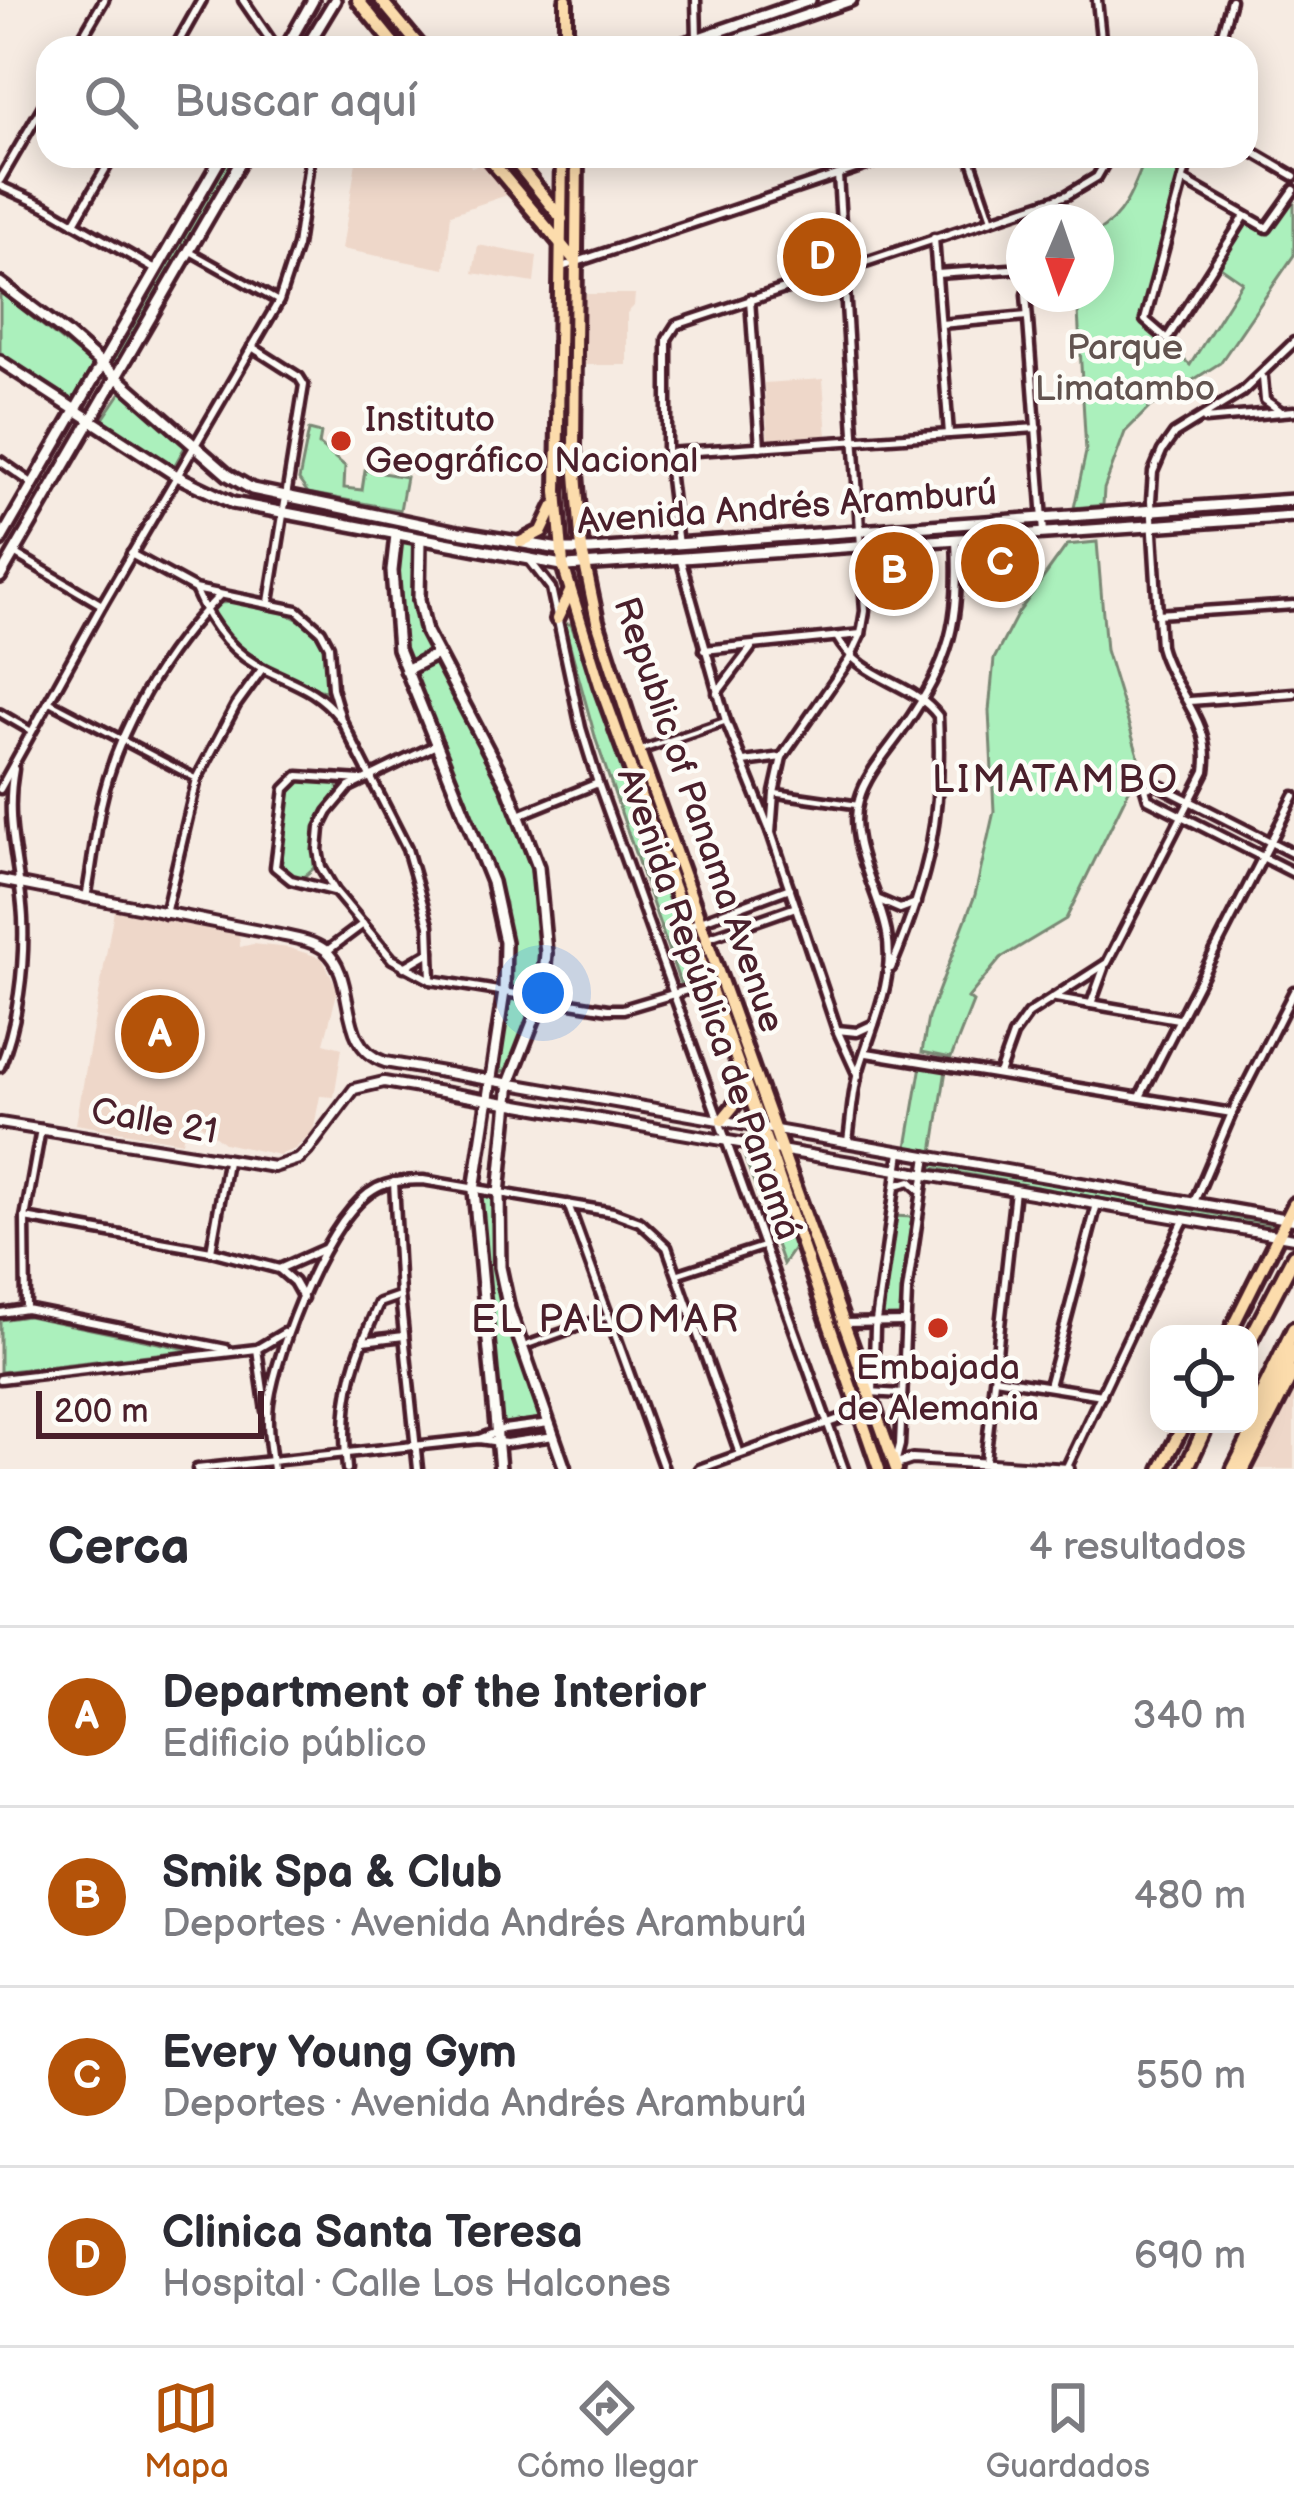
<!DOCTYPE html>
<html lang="es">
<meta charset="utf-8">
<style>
:root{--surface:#fff;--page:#f7f7f7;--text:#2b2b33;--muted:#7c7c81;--line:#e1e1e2;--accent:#b45309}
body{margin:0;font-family:"Balsamiq Sans",sans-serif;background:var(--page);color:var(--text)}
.controls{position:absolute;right:36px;bottom:36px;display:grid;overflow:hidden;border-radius:24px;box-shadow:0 6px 30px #0003}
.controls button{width:108px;height:108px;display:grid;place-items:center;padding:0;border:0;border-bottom:3px solid var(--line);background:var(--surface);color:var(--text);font:60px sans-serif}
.compass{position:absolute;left:1006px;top:204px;width:108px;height:108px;border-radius:50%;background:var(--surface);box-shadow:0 6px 30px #0003;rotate:182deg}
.scale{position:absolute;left:36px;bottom:30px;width:228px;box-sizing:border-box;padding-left:12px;border:6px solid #4a1f2b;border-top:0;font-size:33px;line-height:42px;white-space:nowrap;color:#4a1f2b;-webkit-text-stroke:9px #fdfcf7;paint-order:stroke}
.you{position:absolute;left:543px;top:993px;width:42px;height:42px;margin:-30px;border:9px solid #fff;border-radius:50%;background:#1a73e8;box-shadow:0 0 0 18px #1a73e833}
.badge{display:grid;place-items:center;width:78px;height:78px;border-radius:50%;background:var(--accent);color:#fff;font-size:39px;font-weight:700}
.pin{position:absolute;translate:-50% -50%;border:6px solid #fff;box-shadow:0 3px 12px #0006}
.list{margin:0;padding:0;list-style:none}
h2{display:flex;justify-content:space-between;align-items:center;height:156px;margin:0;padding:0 48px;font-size:51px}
h2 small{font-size:39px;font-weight:400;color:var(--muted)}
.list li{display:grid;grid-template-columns:78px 1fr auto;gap:36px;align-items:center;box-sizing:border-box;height:180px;padding:0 48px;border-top:3px solid var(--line)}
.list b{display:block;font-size:45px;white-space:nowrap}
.list p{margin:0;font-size:39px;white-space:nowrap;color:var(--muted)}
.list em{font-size:39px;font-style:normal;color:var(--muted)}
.icon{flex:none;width:66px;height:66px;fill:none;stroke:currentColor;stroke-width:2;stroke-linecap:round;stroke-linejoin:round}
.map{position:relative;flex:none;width:1294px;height:1469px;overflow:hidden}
.search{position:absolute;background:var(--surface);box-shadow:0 6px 30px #0003;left:36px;right:36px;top:36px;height:132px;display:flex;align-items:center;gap:30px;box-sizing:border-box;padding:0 42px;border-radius:36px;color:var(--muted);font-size:45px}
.sheet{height:876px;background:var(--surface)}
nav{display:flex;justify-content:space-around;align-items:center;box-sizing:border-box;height:168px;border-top:3px solid var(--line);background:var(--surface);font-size:33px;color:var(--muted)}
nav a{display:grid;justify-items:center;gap:6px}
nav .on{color:var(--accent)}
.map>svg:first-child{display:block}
</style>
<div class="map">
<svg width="1294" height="1469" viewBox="0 0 1294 1469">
<rect width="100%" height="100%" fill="#f6ebe2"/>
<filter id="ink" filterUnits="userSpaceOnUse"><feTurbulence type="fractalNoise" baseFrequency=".00833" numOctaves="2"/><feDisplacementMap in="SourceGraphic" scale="24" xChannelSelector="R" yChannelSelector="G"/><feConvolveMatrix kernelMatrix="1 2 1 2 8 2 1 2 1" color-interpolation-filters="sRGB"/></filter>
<g filter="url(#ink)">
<g fill="#eed7c9">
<path d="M357,156H467L471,167L483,163L510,194L451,214L445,269L342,249Z"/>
<path d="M478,245L537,256L534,283L473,273Z"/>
<path d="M580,294H635L634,306L627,313V365H579Z"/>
<path d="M823,379L827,437L768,441L764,383Z"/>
<path d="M114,910L239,933L240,947L253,944L289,948L322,958L338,989L324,1043L342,1048L334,1097L320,1096L313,1132L295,1149L279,1155L224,1143L188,1114L182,1142L76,1124Z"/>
<path d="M1294,1372V1469H1246Z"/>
</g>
<g fill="#abf0bc" stroke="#7a8874" stroke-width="3">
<path d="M228,156H240L117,367L110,360Z"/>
<path d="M1146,156H1185L1141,321L1190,365L1242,282L1219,266L1247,222L1269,234L1294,197V255L1220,363L1149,408L1125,432L1104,489L1103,505L1074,508L1086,452L1077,294H1096V233C1126,215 1134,187 1146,156Z"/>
<path d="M0,292L93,365L71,403L0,357Z"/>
<path d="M123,389L186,445L172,470L101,422Z"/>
<path d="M309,430L321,433L319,445L345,466L344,488L362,490L365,470L406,477L400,510L308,493L299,480Z"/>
<path d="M405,541L414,544L417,604L432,652L411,661L407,659C396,620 396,582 399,542Z"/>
<path d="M1097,542L1106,650L1141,765L1066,919L1001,958L968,998L973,1002L951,1058L922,1052L928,1018L975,895L994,811L989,711L994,659L1018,613L1067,545Z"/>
<path d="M237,602C275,609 321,616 327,662C329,673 330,680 326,691C288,687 228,649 212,613L219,603Z"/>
<path d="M564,624H571L697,980L681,986L596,740Z"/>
<path d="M432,660L436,662C496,771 551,859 539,989H515L512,985L505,903L414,673Z"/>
<path d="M302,778L337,781L339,793C318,818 311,834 314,868L301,879L282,871C275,846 282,807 292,783Z"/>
<path d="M511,998L534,1001L535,1006L512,1066L501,1072L499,1064L507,1004Z"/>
<path d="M921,1065L946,1070L933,1152L907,1147Z"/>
<path d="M745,1158L766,1167L795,1247L783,1264Z"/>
<path d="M934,1162L1270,1224L1273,1226L1269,1229L933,1168L930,1163Z"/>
<path d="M482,1196L494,1197L496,1202L497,1264L542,1423L504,1426L499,1419L478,1199Z"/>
<path d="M893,1216L912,1217L899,1318L883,1317Z"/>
<path d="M28,1316L192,1350L0,1372V1320Z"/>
</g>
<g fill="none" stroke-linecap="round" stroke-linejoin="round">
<defs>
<g id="pedestrian">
<path d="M970,156L991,218"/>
<path d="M189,251L278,301"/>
<path d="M48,701L197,779"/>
<path d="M0,713L31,731"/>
<path d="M641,750L726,721"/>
<path d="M774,793L857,805"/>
<path d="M677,1274L761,1247"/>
<path d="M524,1346L609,1316"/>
</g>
<g id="minor">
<path d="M243,0L276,48"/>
<path d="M696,0L697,39"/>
<path d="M1097,0L1102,48"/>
<path d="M76,48L104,0"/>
<path d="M175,48L202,0"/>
<path d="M1218,48L1231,0"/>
<path d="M1246,148L1294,176"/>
<path d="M1189,156L1145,320L1167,339L1245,216"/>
<path d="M838,175L865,611L861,634L849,660L782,757L774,793L771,833L837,1030L858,1076"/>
<path d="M0,180L48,97"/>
<path d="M1183,180L1267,228L1294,190"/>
<path d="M0,186L45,206L154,269"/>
<path d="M1035,222L1053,201"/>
<path d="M74,223L113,156"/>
<path d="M934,238L949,434"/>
<path d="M562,267L894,156"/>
<path d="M937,274L1024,268"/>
<path d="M1026,294L1044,533"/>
<path d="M750,299L760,447"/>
<path d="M941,324L1027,316"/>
<path d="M252,347L299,377L304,385L269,602"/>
<path d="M1263,378L1265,400L1279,410"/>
<path d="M1205,419L1294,411"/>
<path d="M667,453L1037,428"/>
<path d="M0,461L33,484"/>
<path d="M678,545L667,453V339L676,325L1067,195L1097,177L1109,156"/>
<path d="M14,553L102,605"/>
<path d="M131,554L195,589L297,610L321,631L329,646L332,688L341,719L407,849L429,925L431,980"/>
<path d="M680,558L726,721L771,833"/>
<path d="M531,562L551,588L581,728L598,783L844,1469"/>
<path d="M196,591C210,624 232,654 266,670C295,684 318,690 339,717"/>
<path d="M1157,614L1294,605"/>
<path d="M837,637C862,682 911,680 938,716C943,816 929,877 891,968"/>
<path d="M704,650L861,634"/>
<path d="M717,693L751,648"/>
<path d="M1190,701L1294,693"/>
<path d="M438,744L349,787L328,812L320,828L318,850L321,867L335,891L392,959L431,980L608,1009H623L707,984"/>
<path d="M744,762L782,757"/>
<path d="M0,789L102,605L279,301L297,246L310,156"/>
<path d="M519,815L598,783"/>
<path d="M1294,854L1156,784L1145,789L1148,799L1294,873"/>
<path d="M334,891L291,880L275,867L285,789L298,776L361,780"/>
<path d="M86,898C92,867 95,836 101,805C118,727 164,651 220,595"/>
<path d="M879,900L900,909L916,903"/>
<path d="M165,914L197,779L236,705L262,669"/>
<path d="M687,926L790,888"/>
<path d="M707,938L796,907"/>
<path d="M327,951L363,924"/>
<path d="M404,967L430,952"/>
<path d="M1056,998L1178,1019"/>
<path d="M1091,1004L1104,968"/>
<path d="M837,1030L857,1032L874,1024"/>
<path d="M867,1053L1232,1113"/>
<path d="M0,1067C18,1022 25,967 23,918C20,864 4,824 14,769"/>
<path d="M999,1074L1013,1035L1028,1014L1107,963L1205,771C1213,720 1172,691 1160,646L1151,501L1153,472L1162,451L1174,434L1242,392L1294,342"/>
<path d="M1140,1097L1294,796"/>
<path d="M848,1141C851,1120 852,1098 857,1077C869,1031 896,983 887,934C880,892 846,843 859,800C866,774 888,751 903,729C951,660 960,623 956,539"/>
<path d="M394,1182L400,1296L418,1469"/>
<path d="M897,1185L910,1181L920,1190"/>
<path d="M1194,1202L1232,1113L1294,991"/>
<path d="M568,1204L664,1469"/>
<path d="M25,1218L211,1251L279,1269L294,1282L303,1298"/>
<path d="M211,1251L227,1162"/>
<path d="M279,1269L324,1249"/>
<path d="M26,1309L25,1218L41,1129"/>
<path d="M0,1313L26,1309L226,1349"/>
<path d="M843,1323L905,1322"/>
<path d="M363,1341L379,1303L399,1296"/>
<path d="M257,1349L266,1411"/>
<path d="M995,1378L1102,1395"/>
<path d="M0,1379L257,1349L284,1333"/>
<path d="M1049,1386L1097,1204"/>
<path d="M869,1392L902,1394"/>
<path d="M873,1393L875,1328L900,1152"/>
<path d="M479,1439L504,1429L549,1423"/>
<path d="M896,1460L900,1445L907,1292L927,1156"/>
<path d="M985,1462L1015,1190"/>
<path d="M197,1469L479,1439L506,1443L554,1436"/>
<path d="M273,1469C270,1447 266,1425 269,1403C277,1349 327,1214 377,1188C391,1181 408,1180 423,1180L613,1212L640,1222L667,1247L740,1454"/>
<path d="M347,1469C342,1422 346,1385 363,1341L404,1336"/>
<path d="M699,1469L859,1412"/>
<path d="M1066,1469L1184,1220"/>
</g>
<g id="tertiary">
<path d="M0,880L280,935C294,938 313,941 325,950C359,978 335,1046 385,1062L1294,1220"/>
<path d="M0,1123L274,1167L299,1159L308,1150L354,1089L384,1082L1294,1238"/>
<path d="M894,1465L912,1459L1069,1469"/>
</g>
<g id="secondary">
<path d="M286,48L313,0"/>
<path d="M306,48L335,0"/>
<path d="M670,48L810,0"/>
<path d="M711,48L851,0"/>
<path d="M0,283L66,333L228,475L252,489L453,531L565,550H591L1294,500"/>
<path d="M0,361L177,476L233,503L567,566L1294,516"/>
<path d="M396,535L392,571L398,649L492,882L505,942L504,992L474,1190L500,1469"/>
<path d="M420,539L419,600L426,632L508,788L538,867L546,953L542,999L510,1081L499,1194L500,1267L509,1309L565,1469"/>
<path d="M0,541L222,156"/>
<path d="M0,577L244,156"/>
<path d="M406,670L437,654"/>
</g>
<g id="primary">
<path d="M358,0L397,48"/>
<path d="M381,0L421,48"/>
<path d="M566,48V0"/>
<path d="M487,156L576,262"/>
<path d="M511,156L562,219"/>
<path d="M562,156L557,491L563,565L600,685L768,1146L879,1469"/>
<path d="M577,156L574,448L582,550L597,621L639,751L896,1469"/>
<path d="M521,542L542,531L554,506"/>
<path d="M557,619L570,592"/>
<path d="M722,1120L736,1103L742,1085"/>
<path d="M1229,1334L1294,1204"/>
<path d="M1161,1469L1184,1424"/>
<path d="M1244,1469L1294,1371"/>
</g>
<g id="motorway">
<path d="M1249,1342L1294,1256"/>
<path d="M1249,1421L1294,1329"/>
<path d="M1186,1469L1207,1424"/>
<path d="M1234,1469L1294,1351"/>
</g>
</defs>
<use href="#pedestrian" stroke="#4a1f2b" stroke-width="14"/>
<use href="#minor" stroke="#4a1f2b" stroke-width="15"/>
<use href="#tertiary" stroke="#4a1f2b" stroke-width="16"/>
<use href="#secondary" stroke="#4a1f2b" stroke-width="18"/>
<use href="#primary" stroke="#4a1f2b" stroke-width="20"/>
<use href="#motorway" stroke="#4a1f2b" stroke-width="21"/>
<use href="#pedestrian" stroke="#fdfcf7" stroke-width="4.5"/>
<use href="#minor" stroke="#fdfcf7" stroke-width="6"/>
<use href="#tertiary" stroke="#fdfcf7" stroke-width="8"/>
<use href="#secondary" stroke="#fdfcf7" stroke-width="9"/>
<use href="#primary" stroke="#fcdcac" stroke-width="10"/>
<use href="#motorway" stroke="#fcdcac" stroke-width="12"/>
</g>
</g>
<g fill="#c8321e" stroke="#fdfcf7" stroke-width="4.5">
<circle cx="341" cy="441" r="12"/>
<circle cx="938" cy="1328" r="12"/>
</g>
<g text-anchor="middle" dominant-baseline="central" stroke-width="9" stroke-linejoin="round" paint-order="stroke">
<g font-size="36" fill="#62534f" stroke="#fdfcf7">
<text x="1125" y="348">Parque<tspan x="1125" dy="41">Limatambo</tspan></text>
</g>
<g font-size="36" fill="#4a1f2b" stroke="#fdfcf7" text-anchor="start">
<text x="365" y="420">Instituto<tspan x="365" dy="41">Geográfico Nacional</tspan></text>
<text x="938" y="1368" text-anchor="middle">Embajada<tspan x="938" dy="41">de Alemania</tspan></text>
</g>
<g font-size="36" fill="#4a1f2b" stroke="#fdfcf7">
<text transform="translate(787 508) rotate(-4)">Avenida Andrés Aramburú</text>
<text transform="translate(698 815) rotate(71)">Republic of Panama Avenue</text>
<text transform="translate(708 1004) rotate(71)">Avenida República de Panamá</text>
<text transform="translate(154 1122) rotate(10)">Calle 21</text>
</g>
<g font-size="39" letter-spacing="3" fill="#4a1f2b" stroke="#fdfcf7">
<text x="1056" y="780">LIMATAMBO</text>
<text x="606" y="1320">EL PALOMAR</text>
</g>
</g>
</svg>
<div class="controls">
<button><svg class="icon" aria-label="locate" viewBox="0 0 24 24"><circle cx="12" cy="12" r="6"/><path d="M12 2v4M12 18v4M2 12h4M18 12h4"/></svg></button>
</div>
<svg class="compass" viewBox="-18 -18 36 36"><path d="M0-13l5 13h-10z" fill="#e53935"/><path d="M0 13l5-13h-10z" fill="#7c7c81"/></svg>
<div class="scale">200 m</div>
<div class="you"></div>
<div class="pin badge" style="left:160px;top:1034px">A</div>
<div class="pin badge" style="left:894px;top:571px">B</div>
<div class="pin badge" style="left:1000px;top:563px">C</div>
<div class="pin badge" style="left:822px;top:257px">D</div>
<div class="search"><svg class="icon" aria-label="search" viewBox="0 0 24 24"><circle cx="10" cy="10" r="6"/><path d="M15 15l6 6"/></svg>Buscar aquí</div>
</div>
<section class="sheet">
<h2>Cerca<small>4 resultados</small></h2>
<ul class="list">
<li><span class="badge">A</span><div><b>Department of the Interior</b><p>Edificio público</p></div><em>340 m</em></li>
<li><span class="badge">B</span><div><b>Smik Spa &amp; Club</b><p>Deportes · Avenida Andrés Aramburú</p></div><em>480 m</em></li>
<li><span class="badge">C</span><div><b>Every Young Gym</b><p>Deportes · Avenida Andrés Aramburú</p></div><em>550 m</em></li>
<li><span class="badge">D</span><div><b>Clinica Santa Teresa</b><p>Hospital · Calle Los Halcones</p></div><em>690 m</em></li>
</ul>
</section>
<nav>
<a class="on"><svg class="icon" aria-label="map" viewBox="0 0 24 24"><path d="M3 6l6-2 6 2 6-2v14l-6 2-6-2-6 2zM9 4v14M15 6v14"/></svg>Mapa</a>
<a><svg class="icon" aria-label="directions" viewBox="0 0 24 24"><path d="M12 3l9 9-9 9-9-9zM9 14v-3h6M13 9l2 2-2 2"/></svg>Cómo llegar</a>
<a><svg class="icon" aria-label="saved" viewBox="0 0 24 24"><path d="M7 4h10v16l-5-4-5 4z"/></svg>Guardados</a>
</nav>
